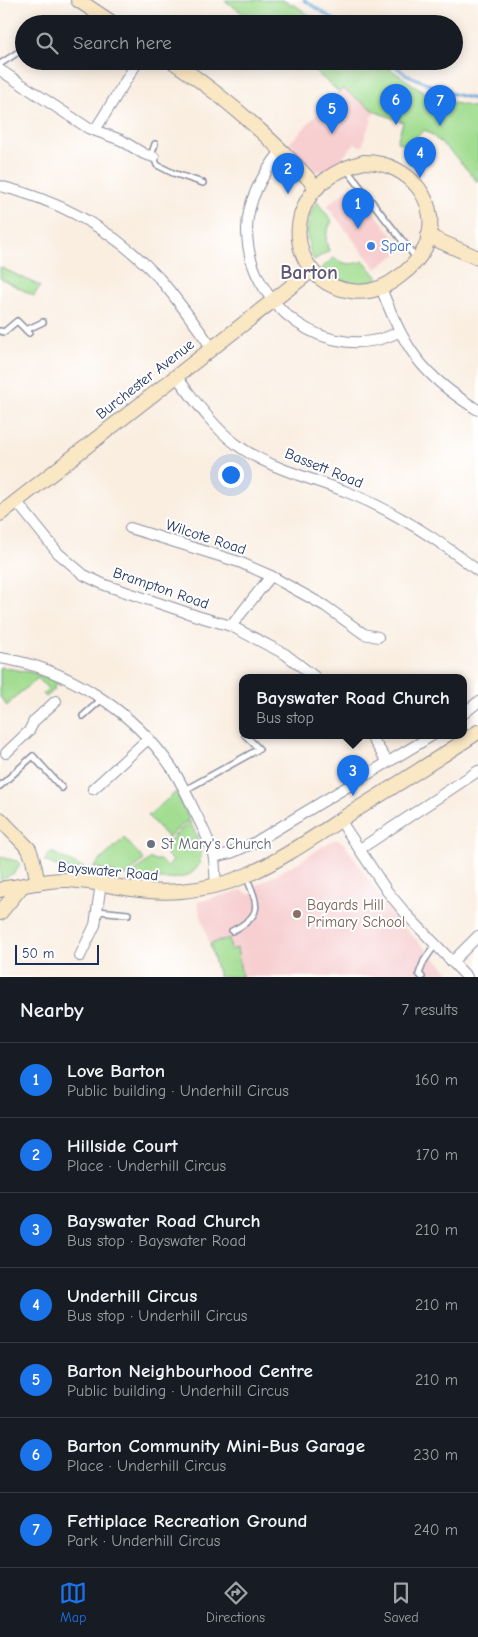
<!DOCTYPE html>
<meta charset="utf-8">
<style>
:root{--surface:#171b24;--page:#242831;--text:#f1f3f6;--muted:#9ea1a6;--line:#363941;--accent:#1a73e8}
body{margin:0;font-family:"Comic Neue",sans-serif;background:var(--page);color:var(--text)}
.scale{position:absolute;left:15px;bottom:12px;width:84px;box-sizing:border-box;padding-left:5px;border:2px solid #1b2f5e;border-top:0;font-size:14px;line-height:18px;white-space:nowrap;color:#1b2f5e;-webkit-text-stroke:4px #fff;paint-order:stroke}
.you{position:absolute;left:230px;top:474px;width:18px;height:18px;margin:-12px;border:4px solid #fff;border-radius:50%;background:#1a73e8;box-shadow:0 0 0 8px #1a73e833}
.badge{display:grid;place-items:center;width:32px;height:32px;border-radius:50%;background:var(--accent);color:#fff;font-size:16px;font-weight:700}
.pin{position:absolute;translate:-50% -41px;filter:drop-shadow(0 1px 2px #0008)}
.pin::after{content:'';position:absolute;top:26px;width:18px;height:15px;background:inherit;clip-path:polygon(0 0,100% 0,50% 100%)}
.popup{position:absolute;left:239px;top:674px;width:228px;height:65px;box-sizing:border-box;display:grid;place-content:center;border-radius:10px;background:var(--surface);filter:drop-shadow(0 1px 4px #0005);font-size:16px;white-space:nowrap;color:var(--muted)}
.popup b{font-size:19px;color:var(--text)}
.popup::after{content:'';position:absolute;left:50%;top:100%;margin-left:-10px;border:10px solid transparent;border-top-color:var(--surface)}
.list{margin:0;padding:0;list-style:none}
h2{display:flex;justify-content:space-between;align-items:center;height:65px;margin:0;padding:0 20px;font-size:21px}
h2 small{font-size:16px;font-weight:400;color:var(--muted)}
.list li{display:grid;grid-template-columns:32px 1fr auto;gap:15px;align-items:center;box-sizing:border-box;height:75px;padding:0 20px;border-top:1px solid var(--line)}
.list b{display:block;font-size:19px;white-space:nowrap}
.list p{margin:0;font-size:16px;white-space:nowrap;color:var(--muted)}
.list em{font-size:16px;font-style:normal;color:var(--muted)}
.icon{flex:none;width:28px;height:28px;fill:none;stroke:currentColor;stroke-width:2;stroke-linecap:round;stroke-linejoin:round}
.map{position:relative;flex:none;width:478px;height:977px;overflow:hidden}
.search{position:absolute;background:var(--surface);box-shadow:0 2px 12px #0003;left:15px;right:15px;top:15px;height:55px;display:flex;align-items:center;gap:12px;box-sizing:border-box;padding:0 18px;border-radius:28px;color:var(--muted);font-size:19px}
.sheet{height:590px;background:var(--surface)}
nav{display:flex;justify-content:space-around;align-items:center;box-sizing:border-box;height:70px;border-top:1px solid var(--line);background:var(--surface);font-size:14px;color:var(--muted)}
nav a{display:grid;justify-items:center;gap:2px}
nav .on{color:var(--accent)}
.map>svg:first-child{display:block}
</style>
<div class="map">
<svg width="478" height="977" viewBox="0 0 478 977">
<rect width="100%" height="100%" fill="#fff"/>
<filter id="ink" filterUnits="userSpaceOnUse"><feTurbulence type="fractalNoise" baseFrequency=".02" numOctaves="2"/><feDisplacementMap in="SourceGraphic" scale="10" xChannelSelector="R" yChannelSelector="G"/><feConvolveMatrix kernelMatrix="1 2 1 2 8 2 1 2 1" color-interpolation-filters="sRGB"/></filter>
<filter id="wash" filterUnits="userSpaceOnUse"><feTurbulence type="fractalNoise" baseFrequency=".0096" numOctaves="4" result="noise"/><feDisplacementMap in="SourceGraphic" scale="20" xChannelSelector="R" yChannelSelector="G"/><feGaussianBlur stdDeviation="1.12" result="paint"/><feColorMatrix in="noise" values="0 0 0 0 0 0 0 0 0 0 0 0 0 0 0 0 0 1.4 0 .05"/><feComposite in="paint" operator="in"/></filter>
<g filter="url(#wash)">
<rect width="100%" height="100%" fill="#faeee1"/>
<g fill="#f7cfd0">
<path d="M342,88L376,112L370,118L372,120L366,133L362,147L355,143L342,158L328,168L324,171H317L313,169L289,144Z"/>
<path d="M353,185L403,249L376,269L327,206Z"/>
<path d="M333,840H339L344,843L379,895L402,925L454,977H219L197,902L242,890L249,895L257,890L256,886L257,885L295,864Z"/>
</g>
<g fill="#a2dd91" stroke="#5e8678">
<path d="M224,0H282L296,6L323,24H258Z"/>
<path d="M303,61H378L435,99L478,108V183C463,164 446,145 425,130L406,145L397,142L403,122L376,112L342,88L339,92Z"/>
<path d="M317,202L332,221C326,233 324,237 329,251L314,260C305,241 304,220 317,202Z"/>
<path d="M334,258C344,265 352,265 364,261L378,278C359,288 337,282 321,268Z"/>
<path d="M0,267L40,286L34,296L0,278Z"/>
<path d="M0,667L35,673L60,683L61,685L59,686L57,684L53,686L55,689L46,697L43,694L48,689L38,678L15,697L7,706L0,697Z"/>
<path d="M176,792L189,819L168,838L148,816Z"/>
<path d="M190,821C194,831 200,841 201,851C204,888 152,879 130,876L151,858L152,860H160L167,867L173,861L167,855L168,847L166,845L170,840Z"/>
<path d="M124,838L144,860L126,876L93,867Z"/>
<path d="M51,852L81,867L114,877L113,878L88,872L59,867L44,861Z"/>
<path d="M0,857L17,861L20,864C17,874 8,876 0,880Z"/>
<path d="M229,938L231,950L237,948L242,977H219L210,944Z"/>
</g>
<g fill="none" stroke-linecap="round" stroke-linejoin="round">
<g stroke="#66a7d9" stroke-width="3">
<path d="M304,0L341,24"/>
<path d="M390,61L405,74L450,93L478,100"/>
</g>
</g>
</g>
<g filter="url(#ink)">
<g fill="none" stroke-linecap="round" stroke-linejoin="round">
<defs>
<g id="lane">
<path d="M0,64L20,51"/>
<path d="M151,156L155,144"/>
<path d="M154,157L157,165L173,173L203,183"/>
<path d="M347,170L416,258"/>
<path d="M26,330L43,322"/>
<path d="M0,331L4,332L17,321L29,333"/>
<path d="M83,716L102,699"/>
<path d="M0,786L33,756L62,788"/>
<path d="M185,790L259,749L245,735"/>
<path d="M98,911L128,914"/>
<path d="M232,931C264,915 258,905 246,876"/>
<path d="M422,977L419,974L424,961L435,945"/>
</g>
<g id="street">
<path d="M0,70L88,128L121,140L144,154L154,157"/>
<path d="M95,130L138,61"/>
<path d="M281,151C263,174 247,200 247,230C247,306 329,367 399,332"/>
<path d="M0,186C61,201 116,232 159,278C178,300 195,324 212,348"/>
<path d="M381,288C405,349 421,375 478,410"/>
<path d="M176,376C194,399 212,426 236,444C267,468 311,478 347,492C394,511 439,540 478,571"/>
<path d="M16,501L58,553L84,575L105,585L197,616L231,626L285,654L315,677"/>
<path d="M130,528L239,562L271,576L231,626"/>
<path d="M271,576L325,606L364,634L378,637"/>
<path d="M0,658C68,668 133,711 172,768C180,781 187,794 193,808C201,824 210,841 214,858C215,866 215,876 216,884"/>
<path d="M463,714L478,702"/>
<path d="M370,735L387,761"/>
<path d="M6,753L29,731L34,721L56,701"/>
<path d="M93,789L148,739"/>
<path d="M340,820L387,891L407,915L467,977"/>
<path d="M360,849L478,771"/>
<path d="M214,857L231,853L254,843L433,735"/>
<path d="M80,956L95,925L101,883"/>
<path d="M452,962L478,936"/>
</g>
<g id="secondary">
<path d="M78,0L114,24"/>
<path d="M172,61C225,97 275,141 317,188"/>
<path d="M364,162C410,162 444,204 425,248C419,259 410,269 400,276C385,288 369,294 351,291C302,285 283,230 313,192C325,177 345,167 364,162Z"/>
<path d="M428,236L478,258"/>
<path d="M0,514L311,271"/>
<path d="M0,819L29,849L33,860L38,883"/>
<path d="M0,890L5,888C26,886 47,879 68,880C106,882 142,895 181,891C202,889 227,884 247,875C283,859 317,835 351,813C393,787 436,760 478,732"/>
<path d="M0,913L22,886"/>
</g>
</defs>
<use href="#lane" stroke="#8a8ea0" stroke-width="8"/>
<use href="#street" stroke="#8a8ea0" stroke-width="12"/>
<use href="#secondary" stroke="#8a8ea0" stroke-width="16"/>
<use href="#lane" stroke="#fff" stroke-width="5"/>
<use href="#street" stroke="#fff" stroke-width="10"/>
<use href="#secondary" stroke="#fae7c3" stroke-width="14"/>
</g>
</g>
<circle fill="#3f7fe0" stroke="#fff" stroke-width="2" cx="371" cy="246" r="5"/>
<circle fill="#6b7280" stroke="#fff" stroke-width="2" cx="151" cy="844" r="5"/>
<circle fill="#8d6e63" stroke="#fff" stroke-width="2" cx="297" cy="914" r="5"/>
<g text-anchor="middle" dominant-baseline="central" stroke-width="4" stroke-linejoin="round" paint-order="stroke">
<g font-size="15" fill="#366cbe" stroke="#fff" text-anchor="start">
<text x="381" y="246">Spar</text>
</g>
<g font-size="15" fill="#1b2f5e" stroke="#fff">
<text transform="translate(145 379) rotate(-38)">Burchester Avenue</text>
<text transform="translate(324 468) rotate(22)">Bassett Road</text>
<text transform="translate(206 537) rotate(18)">Wilcote Road</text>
<text transform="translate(161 588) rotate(19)">Brampton Road</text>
<text transform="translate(108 871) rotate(5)">Bayswater Road</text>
</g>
<g font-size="15" fill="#5b616d" stroke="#fff" text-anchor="start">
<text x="161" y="844">St Mary's Church</text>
</g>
<g font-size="15" fill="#785e54" stroke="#fff" text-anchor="start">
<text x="307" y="905">Bayards Hill<tspan x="307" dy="17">Primary School</tspan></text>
</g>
<g font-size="20" font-weight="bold" fill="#615972" stroke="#fff">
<text x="309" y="272">Barton</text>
</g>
</g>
</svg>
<div class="scale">50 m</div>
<div class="you"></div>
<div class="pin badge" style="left:358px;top:229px">1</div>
<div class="pin badge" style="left:288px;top:194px">2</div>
<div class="pin badge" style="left:353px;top:796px">3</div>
<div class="popup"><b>Bayswater Road Church</b>Bus stop</div>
<div class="pin badge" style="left:420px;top:178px">4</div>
<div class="pin badge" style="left:332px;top:134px">5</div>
<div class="pin badge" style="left:396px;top:125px">6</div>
<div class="pin badge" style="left:440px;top:126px">7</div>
<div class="search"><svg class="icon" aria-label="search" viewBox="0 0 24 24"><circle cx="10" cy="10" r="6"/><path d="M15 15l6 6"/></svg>Search here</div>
</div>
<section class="sheet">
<h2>Nearby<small>7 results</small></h2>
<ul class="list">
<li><span class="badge">1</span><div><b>Love Barton</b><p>Public building · Underhill Circus</p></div><em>160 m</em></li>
<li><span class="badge">2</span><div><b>Hillside Court</b><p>Place · Underhill Circus</p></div><em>170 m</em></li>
<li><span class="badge">3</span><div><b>Bayswater Road Church</b><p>Bus stop · Bayswater Road</p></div><em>210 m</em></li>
<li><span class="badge">4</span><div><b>Underhill Circus</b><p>Bus stop · Underhill Circus</p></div><em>210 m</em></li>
<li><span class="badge">5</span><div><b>Barton Neighbourhood Centre</b><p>Public building · Underhill Circus</p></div><em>210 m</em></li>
<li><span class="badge">6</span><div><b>Barton Community Mini-Bus Garage</b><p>Place · Underhill Circus</p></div><em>230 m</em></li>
<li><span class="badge">7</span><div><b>Fettiplace Recreation Ground</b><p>Park · Underhill Circus</p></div><em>240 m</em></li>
</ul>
</section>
<nav>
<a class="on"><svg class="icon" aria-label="map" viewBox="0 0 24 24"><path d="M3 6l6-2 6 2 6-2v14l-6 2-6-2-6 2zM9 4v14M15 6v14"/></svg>Map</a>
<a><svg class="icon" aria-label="directions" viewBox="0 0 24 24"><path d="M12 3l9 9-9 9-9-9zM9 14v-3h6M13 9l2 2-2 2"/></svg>Directions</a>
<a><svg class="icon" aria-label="saved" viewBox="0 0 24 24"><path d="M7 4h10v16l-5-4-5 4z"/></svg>Saved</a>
</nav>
